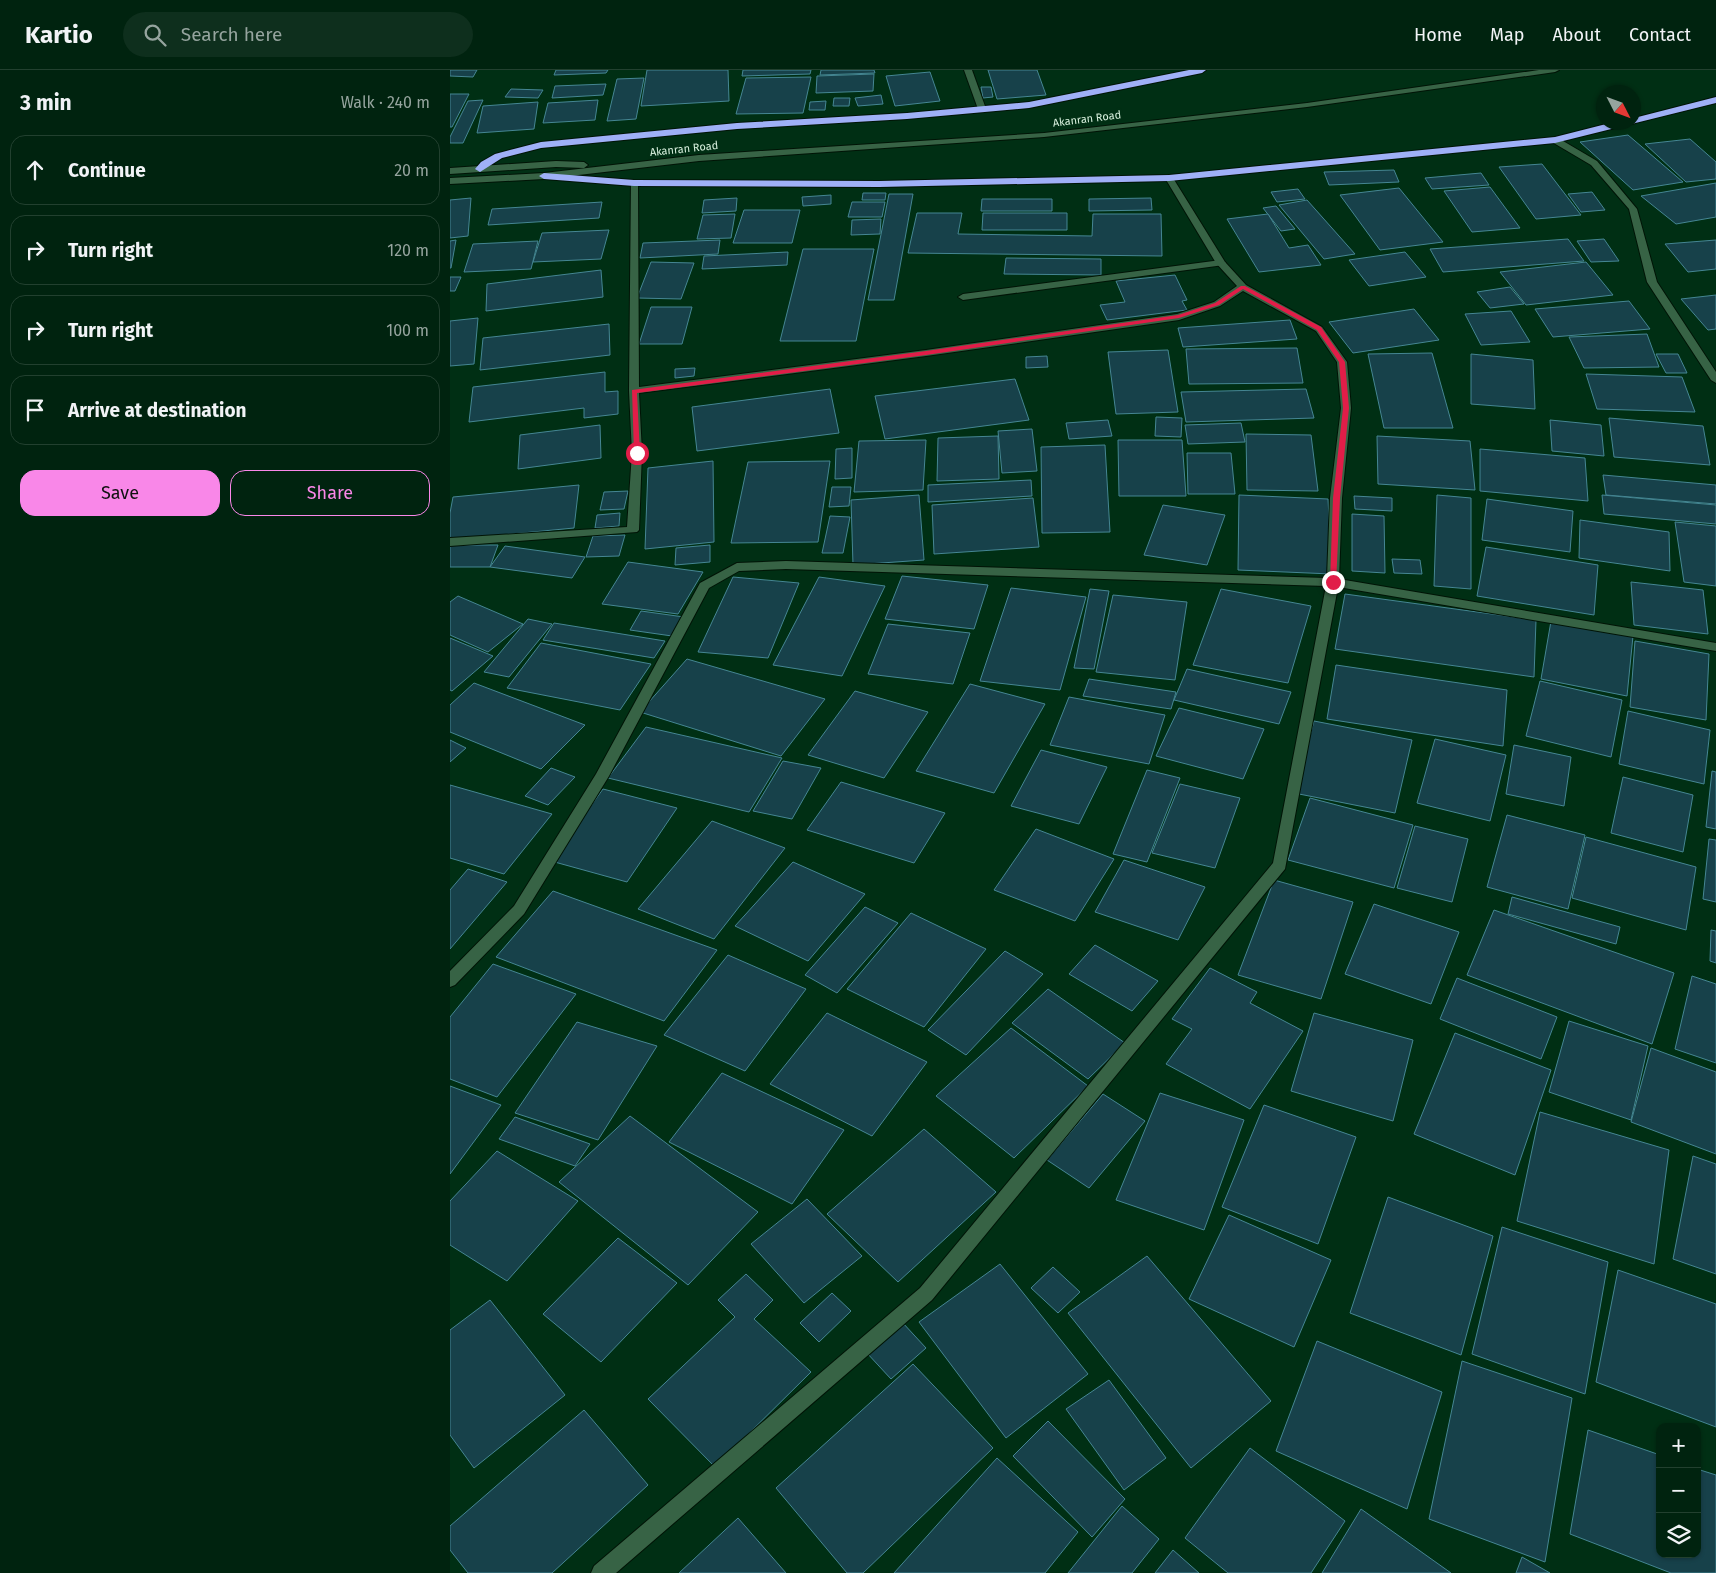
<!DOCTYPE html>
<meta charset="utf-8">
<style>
:root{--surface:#00230f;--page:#0e2f1d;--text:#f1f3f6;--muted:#95a49e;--line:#22402f;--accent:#f987e8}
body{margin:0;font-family:"Fira Sans",sans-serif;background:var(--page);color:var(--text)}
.controls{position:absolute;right:15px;bottom:15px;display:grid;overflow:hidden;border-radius:10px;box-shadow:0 1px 4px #0004}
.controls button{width:45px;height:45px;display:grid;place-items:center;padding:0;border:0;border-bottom:1px solid var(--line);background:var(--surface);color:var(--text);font:25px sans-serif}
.compass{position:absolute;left:1146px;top:15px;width:45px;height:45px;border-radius:50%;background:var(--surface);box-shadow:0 1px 4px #0004;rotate:132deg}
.stop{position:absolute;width:15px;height:15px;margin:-11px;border:4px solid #e11d48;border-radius:50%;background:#fff}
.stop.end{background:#e11d48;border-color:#fff;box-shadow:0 1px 5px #0008}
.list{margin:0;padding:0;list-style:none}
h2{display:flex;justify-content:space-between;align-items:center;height:65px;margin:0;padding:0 20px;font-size:21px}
h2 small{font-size:16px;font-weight:400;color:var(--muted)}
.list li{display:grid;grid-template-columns:32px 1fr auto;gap:15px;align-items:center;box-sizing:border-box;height:70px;margin:0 10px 10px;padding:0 10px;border:1px solid var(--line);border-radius:15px}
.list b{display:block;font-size:19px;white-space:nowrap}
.list em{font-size:16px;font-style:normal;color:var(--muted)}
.actions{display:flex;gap:10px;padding:15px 20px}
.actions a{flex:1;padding:11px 0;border:1px solid var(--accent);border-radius:15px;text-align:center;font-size:18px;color:var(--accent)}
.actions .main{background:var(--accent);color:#111}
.icon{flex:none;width:28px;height:28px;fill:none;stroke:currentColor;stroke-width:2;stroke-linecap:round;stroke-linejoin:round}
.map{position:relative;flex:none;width:1266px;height:1503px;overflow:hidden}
header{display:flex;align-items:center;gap:30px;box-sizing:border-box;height:70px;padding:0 25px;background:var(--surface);border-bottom:1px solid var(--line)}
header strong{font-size:24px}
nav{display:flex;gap:28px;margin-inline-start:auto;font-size:18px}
.search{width:350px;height:45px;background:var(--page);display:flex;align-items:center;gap:12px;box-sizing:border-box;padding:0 18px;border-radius:28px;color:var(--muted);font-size:19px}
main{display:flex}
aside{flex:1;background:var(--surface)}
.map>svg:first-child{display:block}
</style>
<header>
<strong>Kartio</strong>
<div class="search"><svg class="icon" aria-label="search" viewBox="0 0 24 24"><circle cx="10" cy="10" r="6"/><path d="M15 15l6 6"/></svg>Search here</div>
<nav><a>Home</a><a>Map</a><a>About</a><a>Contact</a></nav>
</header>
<main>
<aside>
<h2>3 min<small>Walk · 240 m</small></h2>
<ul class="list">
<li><svg class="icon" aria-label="ahead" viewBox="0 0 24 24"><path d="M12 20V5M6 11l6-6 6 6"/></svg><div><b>Continue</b></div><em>20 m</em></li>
<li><svg class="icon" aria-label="right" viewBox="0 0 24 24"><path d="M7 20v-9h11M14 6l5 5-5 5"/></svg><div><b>Turn right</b></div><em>120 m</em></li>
<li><svg class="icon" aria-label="right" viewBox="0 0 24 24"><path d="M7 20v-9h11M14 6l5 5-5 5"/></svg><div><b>Turn right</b></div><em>100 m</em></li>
<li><svg class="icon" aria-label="arrive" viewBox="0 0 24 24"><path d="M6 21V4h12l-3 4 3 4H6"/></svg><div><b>Arrive at destination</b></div></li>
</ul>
<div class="actions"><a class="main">Save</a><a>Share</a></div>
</aside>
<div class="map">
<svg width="1266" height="1503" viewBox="0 0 1266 1503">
<rect width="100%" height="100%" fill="#002f14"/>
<g fill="#17414a" stroke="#458693">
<path d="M0,0H27L23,7L0,6Z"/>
<path d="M106,0H158L156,3L104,5Z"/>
<path d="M197,0H278L279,31L191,36Z"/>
<path d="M293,0H361L360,4L292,6Z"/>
<path d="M371,0H424L425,3L370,5Z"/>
<path d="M538,0H587L596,25L547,29Z"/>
<path d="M480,2L490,31L445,36L436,6Z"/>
<path d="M424,4L423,21L366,23L367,6Z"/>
<path d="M361,7L353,43L286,44L296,8Z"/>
<path d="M194,8L186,49L157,51L167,9Z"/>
<path d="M156,14L153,25L102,28L105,16Z"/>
<path d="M531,17H541L543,27L533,28Z"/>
<path d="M61,19L93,20L88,28L55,27Z"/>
<path d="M0,24H19L2,57H0Z"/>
<path d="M431,25L433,34L408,36L405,28Z"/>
<path d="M384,28H400L399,36H383Z"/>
<path d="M33,30L13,73H0V67L18,31Z"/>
<path d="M148,30L145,50L93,53L98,33Z"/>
<path d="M376,31L375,40H359L360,32Z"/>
<path d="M88,32L84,59L27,63L33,36Z"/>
<path d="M1178,65L1233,112L1183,120L1130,72Z"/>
<path d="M1240,69L1266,92V109L1236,112L1195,74Z"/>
<path d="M1092,94L1131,145L1086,149L1049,97Z"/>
<path d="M944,100L949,112L879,115L874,102Z"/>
<path d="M1031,103L1039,115L982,119L975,108Z"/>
<path d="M1266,113V147L1226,154L1191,126Z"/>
<path d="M1040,117L1070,158L1022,162L994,121Z"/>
<path d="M949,118L993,172L930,180L890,125Z"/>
<path d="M848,119L855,129L827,132L821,122Z"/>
<path d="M1142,122L1155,140L1131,142L1118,124Z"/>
<path d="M413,123H436L435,130H412Z"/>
<path d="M439,124H463L444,230H418Z"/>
<path d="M381,125V134L353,136L352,127Z"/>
<path d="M21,128L18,166L0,168V130Z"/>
<path d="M287,128L286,141L252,143L254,130Z"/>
<path d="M701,128L702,140L639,141V129Z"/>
<path d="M532,129H602V141H531Z"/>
<path d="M857,130L905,184L874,189L829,135Z"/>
<path d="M152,132L149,148L38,155L42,139Z"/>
<path d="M402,132H435L432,147H398Z"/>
<path d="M826,136L845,159L831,161L813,138Z"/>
<path d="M294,140H350L342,173H283Z"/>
<path d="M467,143H512L508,164L642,166L643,144H711L712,186L458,183Z"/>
<path d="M533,143H617V160H532Z"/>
<path d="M285,144L281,168L247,169L253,145Z"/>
<path d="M818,144L839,178L858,175L871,195L809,202L777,149Z"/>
<path d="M431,149L430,164L401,165L402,150Z"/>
<path d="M159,160L151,189L83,192L92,163Z"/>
<path d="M1118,169L1134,191L993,202L980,179Z"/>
<path d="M1154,169L1169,191L1141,192L1127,171Z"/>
<path d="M6,170L1,198H0V171Z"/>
<path d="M270,170L268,184L190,188L193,173Z"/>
<path d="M1266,170V199L1238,202L1215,174Z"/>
<path d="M88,171L81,199L14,202L23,174Z"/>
<path d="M353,179H424L406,271H330Z"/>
<path d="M338,182L337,195L252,199L254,186Z"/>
<path d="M955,182L976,207L919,216L899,190Z"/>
<path d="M556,188L651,189V205L554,204Z"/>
<path d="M201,192L244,193L231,229L187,228Z"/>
<path d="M1136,192L1163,225L1076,235L1050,202Z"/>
<path d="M151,200L153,227L36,241L37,214Z"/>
<path d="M725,205L737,230L732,231L737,240L657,250L650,235L675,232L666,211Z"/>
<path d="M0,207H11L5,221H0Z"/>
<path d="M1060,217L1074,234L1040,238L1027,222Z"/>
<path d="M1266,225V259L1258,260L1231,229Z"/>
<path d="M1179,231L1200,259L1103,267L1085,239Z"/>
<path d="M201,237H242L232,274H189Z"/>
<path d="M964,239L989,270L903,283L879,252Z"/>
<path d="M1061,241L1080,272L1031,275L1015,244Z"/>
<path d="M28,248L24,294L0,296V251Z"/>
<path d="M840,250L847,269L733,277L728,258Z"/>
<path d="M159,254L160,285L30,300L33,268Z"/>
<path d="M1197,264L1209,297L1134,298L1119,267Z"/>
<path d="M847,278L853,313L739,314L736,279Z"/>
<path d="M718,280L728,342L666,344L658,282Z"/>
<path d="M982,283L1003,358H934L918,284Z"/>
<path d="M1021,284L1083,290L1085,339L1021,334Z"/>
<path d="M1206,284H1228L1237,303H1216Z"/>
<path d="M597,286L598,297L576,298V287Z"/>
<path d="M245,298L244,306L225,308V299Z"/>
<path d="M155,302V322L168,321V344L134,348V338L19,352L23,317Z"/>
<path d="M1136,304L1232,307L1245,342L1147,339Z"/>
<path d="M565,309L579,350L435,369L425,326Z"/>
<path d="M380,319L389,363L247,381L242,337Z"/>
<path d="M856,319L864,348L736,352L731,322Z"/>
<path d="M706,347L732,348L731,367L705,366Z"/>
<path d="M1159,348L1253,356L1260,395L1164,387Z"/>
<path d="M658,350L662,366L619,369L616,353Z"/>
<path d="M1100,350L1151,355L1154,386L1102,381Z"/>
<path d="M791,353L795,372L738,374L735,355Z"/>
<path d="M150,355L151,388L68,399L70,365Z"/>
<path d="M582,359L587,401L552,403L548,361Z"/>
<path d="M796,364L861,365L868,421L797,420Z"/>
<path d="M548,366L549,409L487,411L488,368Z"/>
<path d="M927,366L1020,371L1025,420L928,414Z"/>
<path d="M476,370L473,420L404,422L409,371Z"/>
<path d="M668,370H732L736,426H669Z"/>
<path d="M655,375L660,462L592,463L591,377Z"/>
<path d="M402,378V408L385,409L386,379Z"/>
<path d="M1030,379L1135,388L1138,431L1030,421Z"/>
<path d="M737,383H781L785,424H738Z"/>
<path d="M263,391L264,472L195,479L198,398Z"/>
<path d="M380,391L368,472L281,473L298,392Z"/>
<path d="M1153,405L1266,415V434L1156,425Z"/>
<path d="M581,410L582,426L478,432V415Z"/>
<path d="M129,415L124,458L0,470V443L3,427Z"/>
<path d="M382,417H401L399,436L379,437Z"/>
<path d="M178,421L174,439L150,440L154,422Z"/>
<path d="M469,425L474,490L403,495L401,430Z"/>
<path d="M789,425L878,429L882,504L788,500Z"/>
<path d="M987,425L1021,428V519L984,516Z"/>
<path d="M1152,425L1266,435V454L1154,444Z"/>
<path d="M904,426L942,428V441L905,439Z"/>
<path d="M583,428L589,477L484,484L482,435Z"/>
<path d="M1037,429L1123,441L1120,482L1032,470Z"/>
<path d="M713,435L775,445L757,495L694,485Z"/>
<path d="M170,443L169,456L145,458L147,445Z"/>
<path d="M902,444L934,446L935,503L902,501Z"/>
<path d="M380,446L400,447L393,483H372Z"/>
<path d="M1130,450L1219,462L1220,501L1129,488Z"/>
<path d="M1225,452L1266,456V516L1234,512Z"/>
<path d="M175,465L169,486L136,487L143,466Z"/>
<path d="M0,475H48L40,497H0Z"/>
<path d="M260,475V492L225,495L226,478Z"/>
<path d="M55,476L135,487L122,508L40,497Z"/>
<path d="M1036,477L1148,495L1144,545L1027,526Z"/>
<path d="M942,489L970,490L972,504L944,503Z"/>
<path d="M178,492L253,502L228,544L152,534Z"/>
<path d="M452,506L538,515L524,559L435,549Z"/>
<path d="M283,507L349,513L318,588L248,582Z"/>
<path d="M369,507L435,516L392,606L323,595Z"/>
<path d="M1181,512L1253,520L1258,564L1184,555Z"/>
<path d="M561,518L636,527L610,620L530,611Z"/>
<path d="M640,519L659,521L644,599L624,598Z"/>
<path d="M771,519L861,536L838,613L743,595Z"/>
<path d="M895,524L1086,550L1084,607L885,579Z"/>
<path d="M663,525L737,532L725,610L646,602Z"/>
<path d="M8,526L73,554L38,582L0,565V532Z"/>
<path d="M191,541L234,547L222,566L180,560Z"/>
<path d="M78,549L102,554L59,607L34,602Z"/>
<path d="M1101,551L1183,566L1177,626L1091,609Z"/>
<path d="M104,553L215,571L204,588L93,570Z"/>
<path d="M438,554L520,563L503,614L418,604Z"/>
<path d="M0,568L43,586L2,621L0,620Z"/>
<path d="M1185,571L1259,584L1256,650L1180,637Z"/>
<path d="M91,573L201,594L170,640L57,618Z"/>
<path d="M237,589L375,629L331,686L190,642Z"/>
<path d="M886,595L1057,620L1053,676L877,649Z"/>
<path d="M737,599L841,622L829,654L724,630Z"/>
<path d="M639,609L726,622L721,639L633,626Z"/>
<path d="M1090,611L1172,630L1161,687L1076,666Z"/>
<path d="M24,613L135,655L91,699L0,662V635Z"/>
<path d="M520,614L595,634L544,723L466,701Z"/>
<path d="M405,621L478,642L434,708L358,685Z"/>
<path d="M619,627L715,645L699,694L600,675Z"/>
<path d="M729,638L814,659L793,709L706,686Z"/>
<path d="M1178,641L1260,660L1254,714L1169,694Z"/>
<path d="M864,651L962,670L945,743L844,723Z"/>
<path d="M196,657L332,688L299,742L158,708Z"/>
<path d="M985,669L1056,685L1040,751L967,733Z"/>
<path d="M0,670L16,678L0,692Z"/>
<path d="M1064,675L1121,687L1114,736L1056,724Z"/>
<path d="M591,680L657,697L629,754L561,736Z"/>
<path d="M333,691L371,698L342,749L303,741Z"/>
<path d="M101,698L125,707L98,735L75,726Z"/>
<path d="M697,700L730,708L697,792L663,784Z"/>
<path d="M1262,701L1266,702V759L1256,757Z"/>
<path d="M1173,707L1243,725L1233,782L1161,763Z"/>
<path d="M391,712L495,743L464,793L357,760Z"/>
<path d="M730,714L790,728L765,798L702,783Z"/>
<path d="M0,715L102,744L54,804L0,788Z"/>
<path d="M153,719L227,738L177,812L101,791Z"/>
<path d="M860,728L963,755L944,818L838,790Z"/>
<path d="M1057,745L1135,765L1118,839L1037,817Z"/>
<path d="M262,751L335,778L264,869L188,839Z"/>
<path d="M965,756L1018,769L1002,832L947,818Z"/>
<path d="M586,759L664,789L625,851L544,820Z"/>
<path d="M1136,767L1246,797L1236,860L1122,828Z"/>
<path d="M1259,769L1266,770V832L1253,829Z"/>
<path d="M674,790L755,817L728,870L645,842Z"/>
<path d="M343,792L415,824L358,891L285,856Z"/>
<path d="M18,799L57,812L0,879V820Z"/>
<path d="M824,810L903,832L871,929L788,905Z"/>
<path d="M103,821L267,880L214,951L46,887Z"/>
<path d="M1062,827L1170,857L1166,874L1058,844Z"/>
<path d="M924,834L1009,862L981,934L895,904Z"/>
<path d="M415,837L448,853L387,923L355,905Z"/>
<path d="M1044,840L1224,903L1202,974L1017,905Z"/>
<path d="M461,843L536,879L474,957L397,919Z"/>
<path d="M1261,860L1266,861V893L1260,891Z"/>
<path d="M645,875L708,911L682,941L619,904Z"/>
<path d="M555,881L593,904L516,985L478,960Z"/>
<path d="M278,885L356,919L295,1001L214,965Z"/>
<path d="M43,894L126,924L47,1027L0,1009V947Z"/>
<path d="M760,898L807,922L800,933L853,961L800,1039L716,994L742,959L722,949Z"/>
<path d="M1242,906L1266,914V993L1225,979Z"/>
<path d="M1007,908L1107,947L1091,989L990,949Z"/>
<path d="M598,919L675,973L638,1009L562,953Z"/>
<path d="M377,943L477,992L422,1066L320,1014Z"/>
<path d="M864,943L963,970L943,1051L841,1021Z"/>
<path d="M1119,951L1198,976L1181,1050L1099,1022Z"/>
<path d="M127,952L207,976L148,1070L65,1043Z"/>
<path d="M561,958L638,1016L564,1088L486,1026Z"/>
<path d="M1005,963L1101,1000L1065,1105L964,1064Z"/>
<path d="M1201,978L1266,1002V1084L1181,1052Z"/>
<path d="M272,1003L394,1060L342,1134L219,1072Z"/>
<path d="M0,1016L51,1035L0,1104Z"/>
<path d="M710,1023L794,1050L754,1160L666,1130Z"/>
<path d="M653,1024L695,1051L639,1118L597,1090Z"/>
<path d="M814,1035L906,1067L868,1174L772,1137Z"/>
<path d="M1090,1042L1219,1080L1204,1194L1067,1151Z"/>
<path d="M180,1046L308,1142L238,1215L109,1112Z"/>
<path d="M65,1047L140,1074L125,1096L49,1069Z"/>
<path d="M474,1059L546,1122L448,1212L377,1144Z"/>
<path d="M47,1081L128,1131L57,1211L0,1175V1131Z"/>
<path d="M1243,1086L1266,1094V1204L1223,1189Z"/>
<path d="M938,1127L1043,1166L1011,1285L900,1243Z"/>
<path d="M357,1129L412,1186L354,1233L301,1174Z"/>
<path d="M779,1145L881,1190L844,1277L739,1229Z"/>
<path d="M1052,1157L1158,1192L1135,1324L1022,1284Z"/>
<path d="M168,1168L227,1213L151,1292L93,1244Z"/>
<path d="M697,1186L821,1331L741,1398L618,1243Z"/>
<path d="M550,1194L638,1304L556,1368L469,1252Z"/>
<path d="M603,1197L630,1222L608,1243L581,1218Z"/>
<path d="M1168,1200L1266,1234V1357L1146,1312Z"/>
<path d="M296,1204L323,1230L304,1249L361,1302L265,1397L198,1329L285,1247L268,1230Z"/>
<path d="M382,1223L401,1241L369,1272L350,1253Z"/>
<path d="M40,1230L115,1325L24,1398L0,1365V1260Z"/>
<path d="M452,1252L476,1278L441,1309L416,1282Z"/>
<path d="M867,1271L992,1322L957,1439L826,1381Z"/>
<path d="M1012,1291L1122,1328L1095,1492L979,1449Z"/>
<path d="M463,1294L543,1378L413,1503H397L326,1418Z"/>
<path d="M659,1310L716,1388L674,1420L616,1339Z"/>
<path d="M134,1340L198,1415L102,1503H18L0,1480V1456Z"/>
<path d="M598,1351L675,1429L642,1467L563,1386Z"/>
<path d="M1138,1360L1210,1385V1484H1247V1399L1266,1405V1503H1221L1120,1464Z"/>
<path d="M800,1378L895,1451L861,1503H778L735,1468Z"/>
<path d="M547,1388L628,1462L595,1503H444Z"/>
<path d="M672,1436L709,1469L682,1503H618Z"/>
<path d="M911,1439L1001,1503H872Z"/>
<path d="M288,1448L336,1503H229Z"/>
<path d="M723,1480L749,1503H705Z"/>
<path d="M1072,1487L1100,1503H1066Z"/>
</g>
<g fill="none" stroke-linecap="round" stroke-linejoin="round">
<defs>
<path id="service" d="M771,190L776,193L774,195L513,230L508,227L513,224Z"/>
<g id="minor">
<path d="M514,0H522L536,39L535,41L528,39Z"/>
<path d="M1102,68H1108L1147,91L1187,139L1207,212L1266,302V313L1261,310L1197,212L1179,139L1141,95L1102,72Z"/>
<path d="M719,105L723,108L775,192L796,215L872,257L897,292L901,338L892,428L889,509L1266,573V581L888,517L835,799L482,1230L166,1503H141L144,1496L470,1218L823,793L876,516L336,499L289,501L259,518L159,706L74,844L5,915L0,917V901L64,836L146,704L250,513L287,493L336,491L877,508L880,428L891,338L887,292L866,261L793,221L770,236L729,250L476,286L189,323L192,383L189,460L187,462L0,476V468L177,457L182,383L179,321L181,111L188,113L189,317L476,280L727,244L764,232L787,216L766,193L715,108Z"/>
</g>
<g id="secondary">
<path d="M1089,0H1109L1105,2L857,37L594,67L249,91L94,109L0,114V108L94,103L249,85L594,63L857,33Z"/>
<path d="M106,91L134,92L138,95L134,98L106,97L0,104V98Z"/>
</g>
<g id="motorway">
<path d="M739,0H756L752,3L579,38L457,49L287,59L91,78L52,88L30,102L25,99L31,92L45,84L91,72L287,53L457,43L579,32Z"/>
<path d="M1266,27V33L1105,73L719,111L429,117L184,116L94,109L89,106L94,103L184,110L429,111L719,105L1105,67L1164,52H1184V48Z"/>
</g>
</defs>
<use href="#service" stroke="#001406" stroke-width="2"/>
<use href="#minor" stroke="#001406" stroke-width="2"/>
<use href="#secondary" stroke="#001406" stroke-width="2"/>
<use href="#motorway" stroke="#001406" stroke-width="2"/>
<use href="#service" fill="#376345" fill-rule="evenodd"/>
<use href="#minor" fill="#376345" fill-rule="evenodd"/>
<use href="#secondary" fill="#376345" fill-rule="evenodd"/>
<use href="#motorway" fill="#9fb0f7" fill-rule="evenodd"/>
</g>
<path fill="#e11d48" d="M791,216H795L871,257L895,292L899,338L890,428L886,514L880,512L883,428L893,338L889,292L867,260L793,219L769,235L729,248L476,285L187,323L190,383L187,385L184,383L182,320L476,281L728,245L765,233Z"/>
<g text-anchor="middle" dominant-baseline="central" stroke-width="5" stroke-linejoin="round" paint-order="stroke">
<g font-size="11" fill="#d8f0de" stroke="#002f14">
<text transform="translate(637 49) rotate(-7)">Akanran Road</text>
<text transform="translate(234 79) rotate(-6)">Akanran Road</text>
</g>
</g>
</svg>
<div class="controls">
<button>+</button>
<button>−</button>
<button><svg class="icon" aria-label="layers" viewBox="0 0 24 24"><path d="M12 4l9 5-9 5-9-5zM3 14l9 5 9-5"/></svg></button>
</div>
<svg class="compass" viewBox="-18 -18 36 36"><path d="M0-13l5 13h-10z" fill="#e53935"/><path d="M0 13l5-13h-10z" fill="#95a49e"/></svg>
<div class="stop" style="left:187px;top:383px"></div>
<div class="stop end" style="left:883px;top:512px"></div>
</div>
</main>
